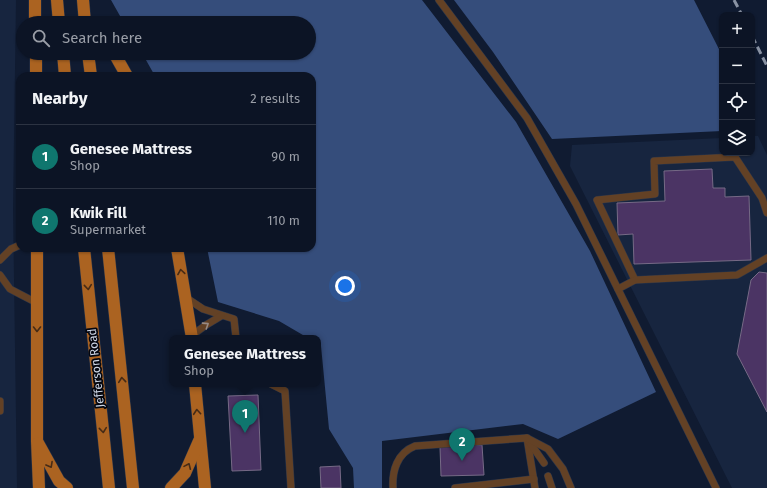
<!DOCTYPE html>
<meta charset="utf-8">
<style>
:root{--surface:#0c1425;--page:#151d2d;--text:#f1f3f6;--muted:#9a9ea7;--line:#2c3342;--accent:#0f766e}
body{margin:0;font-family:"Fira Sans",sans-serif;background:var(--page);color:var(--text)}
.controls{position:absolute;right:12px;top:12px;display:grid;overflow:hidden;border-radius:8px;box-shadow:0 1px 3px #0004}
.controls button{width:36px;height:36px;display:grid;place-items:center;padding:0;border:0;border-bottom:1px solid var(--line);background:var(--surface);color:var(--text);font:20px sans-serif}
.you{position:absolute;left:345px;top:286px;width:14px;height:14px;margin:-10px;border:3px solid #fff;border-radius:50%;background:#1a73e8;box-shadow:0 0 0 6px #1a73e833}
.badge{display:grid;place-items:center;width:26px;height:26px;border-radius:50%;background:var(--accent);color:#fff;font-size:13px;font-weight:700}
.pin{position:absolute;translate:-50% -33px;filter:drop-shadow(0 1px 2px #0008)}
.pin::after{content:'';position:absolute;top:21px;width:14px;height:12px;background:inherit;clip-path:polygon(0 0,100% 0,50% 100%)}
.popup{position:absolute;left:169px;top:335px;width:152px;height:52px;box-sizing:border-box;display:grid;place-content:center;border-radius:8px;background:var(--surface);filter:drop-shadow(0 1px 3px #0005);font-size:13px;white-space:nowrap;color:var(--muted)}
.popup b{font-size:15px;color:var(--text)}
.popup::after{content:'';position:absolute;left:50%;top:100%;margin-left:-8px;border:8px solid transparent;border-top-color:var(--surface)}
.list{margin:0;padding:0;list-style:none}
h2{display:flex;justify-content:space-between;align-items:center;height:52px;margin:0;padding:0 16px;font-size:17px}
h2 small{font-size:13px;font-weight:400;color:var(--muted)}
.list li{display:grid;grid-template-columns:26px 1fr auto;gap:12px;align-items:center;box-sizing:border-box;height:64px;padding:0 16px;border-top:1px solid var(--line)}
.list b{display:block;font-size:15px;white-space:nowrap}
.list p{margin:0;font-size:13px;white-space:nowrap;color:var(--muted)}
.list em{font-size:13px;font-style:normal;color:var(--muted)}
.icon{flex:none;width:22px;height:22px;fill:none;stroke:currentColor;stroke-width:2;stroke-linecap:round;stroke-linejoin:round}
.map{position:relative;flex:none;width:767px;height:488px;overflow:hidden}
.search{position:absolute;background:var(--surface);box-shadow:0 1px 3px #0004;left:16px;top:16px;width:300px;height:44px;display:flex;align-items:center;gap:10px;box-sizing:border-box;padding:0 14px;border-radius:22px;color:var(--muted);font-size:15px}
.panel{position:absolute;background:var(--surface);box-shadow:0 1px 3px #0004;left:16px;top:72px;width:300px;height:180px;border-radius:12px}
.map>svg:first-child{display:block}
</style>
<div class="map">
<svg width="767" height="488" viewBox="0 0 767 488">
<rect width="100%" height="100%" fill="#101b31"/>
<g fill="#17253f">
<path d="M0,0H16L13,209L17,488H0Z"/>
<path d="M752,136H758L767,155V488H732L570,166L572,145L722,138V153H752Z"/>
</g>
<g fill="#354d7b">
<path d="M111,0H422L516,122L590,251L656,392L558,439L523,424L382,441V488H354L353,468L329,429L321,346L318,344V338H308L279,321L218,302L207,248H312V76H155L142,53H309V23H124Z"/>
<path d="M454,0H694L722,55V131L552,139L493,52Z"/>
</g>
<g fill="#4b3464" stroke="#766a86">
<path d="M712,169L713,188H725V197L749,196L751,260L634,264L633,234L618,235L617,203L665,201L664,171Z"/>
<path d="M759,272L767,273V412L737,354L751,280Z"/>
<path d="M258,395L261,470L232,471L228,396Z"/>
<path d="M482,445L484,475L441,476L440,447Z"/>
<path d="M340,466L341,488H321L320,467Z"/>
</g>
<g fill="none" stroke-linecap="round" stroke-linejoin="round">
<defs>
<g id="lane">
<path d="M439,0L527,118L576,204L716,488"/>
<path d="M0,260L11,249L20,245"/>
<path d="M0,275L10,289L37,303"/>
<path d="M635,280L597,200L655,194L654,161L735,157L762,198L767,213"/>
<path d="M618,289L635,280L737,275L767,258"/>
<path d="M185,297L203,309L234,319L236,338"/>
<path d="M191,336L206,325L221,316"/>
<path d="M271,384L285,391L291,488"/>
<path d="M0,401V411"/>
<path d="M527,438L535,488"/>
<path d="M528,440L544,463"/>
<path d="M548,476L552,488"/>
<path d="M393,488C392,471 397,453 415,446L527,438L548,449L563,469L571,488"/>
<path d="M455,488L534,479"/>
</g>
<g id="primary">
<path d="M35,0V23"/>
<path d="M57,0L59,23"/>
<path d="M83,0L85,23"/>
<path d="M36,53V76"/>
<path d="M63,53L65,76"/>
<path d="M88,53L91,76"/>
<path d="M114,53L127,76"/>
<path d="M37,248V441L39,488"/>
<path d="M84,248L109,488"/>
<path d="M108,248L133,488"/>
<path d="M177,248L192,338"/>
<path d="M195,384L205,488"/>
<path d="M38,443L59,481L67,488"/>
<path d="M171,488L185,473L199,441"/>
</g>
</defs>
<use href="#lane" stroke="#2a354a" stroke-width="8"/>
<use href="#primary" stroke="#2a354a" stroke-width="13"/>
<use href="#lane" stroke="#634125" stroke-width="7"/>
<use href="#primary" stroke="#ab6321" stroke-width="12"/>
<g stroke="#8992a3" stroke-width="3" stroke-dasharray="8 4" stroke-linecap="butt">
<path d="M734,0L742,15"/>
<path d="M752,36L767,66"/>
</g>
</g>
<defs><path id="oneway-chevron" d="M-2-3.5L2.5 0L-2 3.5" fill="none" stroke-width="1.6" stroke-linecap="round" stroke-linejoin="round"/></defs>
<g stroke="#462b16">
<use href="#oneway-chevron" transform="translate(181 272) rotate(-99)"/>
<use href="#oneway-chevron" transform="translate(88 287) rotate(84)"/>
<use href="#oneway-chevron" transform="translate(37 329) rotate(90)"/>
<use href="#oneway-chevron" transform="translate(122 380) rotate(-96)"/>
<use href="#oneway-chevron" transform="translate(197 412) rotate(-95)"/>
<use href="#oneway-chevron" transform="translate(103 430) rotate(84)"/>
<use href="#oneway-chevron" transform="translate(50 465) rotate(61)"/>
<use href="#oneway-chevron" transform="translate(188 466) rotate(-66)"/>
</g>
<use stroke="#988a84" href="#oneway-chevron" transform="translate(206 325) rotate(-33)"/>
<g text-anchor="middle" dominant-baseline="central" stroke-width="3.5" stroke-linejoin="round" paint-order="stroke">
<g font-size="12" fill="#ccd4e3" stroke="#03060f">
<text transform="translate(96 368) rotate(-96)">Jefferson Road</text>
</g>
</g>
</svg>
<div class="controls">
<button>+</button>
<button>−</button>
<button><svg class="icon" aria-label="locate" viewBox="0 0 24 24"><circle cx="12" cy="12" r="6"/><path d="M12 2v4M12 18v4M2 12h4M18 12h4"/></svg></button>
<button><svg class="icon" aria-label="layers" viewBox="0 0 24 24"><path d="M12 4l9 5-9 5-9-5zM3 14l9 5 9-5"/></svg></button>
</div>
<div class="you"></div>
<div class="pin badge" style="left:245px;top:433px">1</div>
<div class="popup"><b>Genesee Mattress</b>Shop</div>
<div class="pin badge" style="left:462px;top:461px">2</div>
<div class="search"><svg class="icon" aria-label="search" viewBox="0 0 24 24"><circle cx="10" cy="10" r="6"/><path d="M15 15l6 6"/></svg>Search here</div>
<section class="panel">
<h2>Nearby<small>2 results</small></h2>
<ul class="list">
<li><span class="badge">1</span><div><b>Genesee Mattress</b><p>Shop</p></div><em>90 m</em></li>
<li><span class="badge">2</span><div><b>Kwik Fill</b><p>Supermarket</p></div><em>110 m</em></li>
</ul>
</section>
</div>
